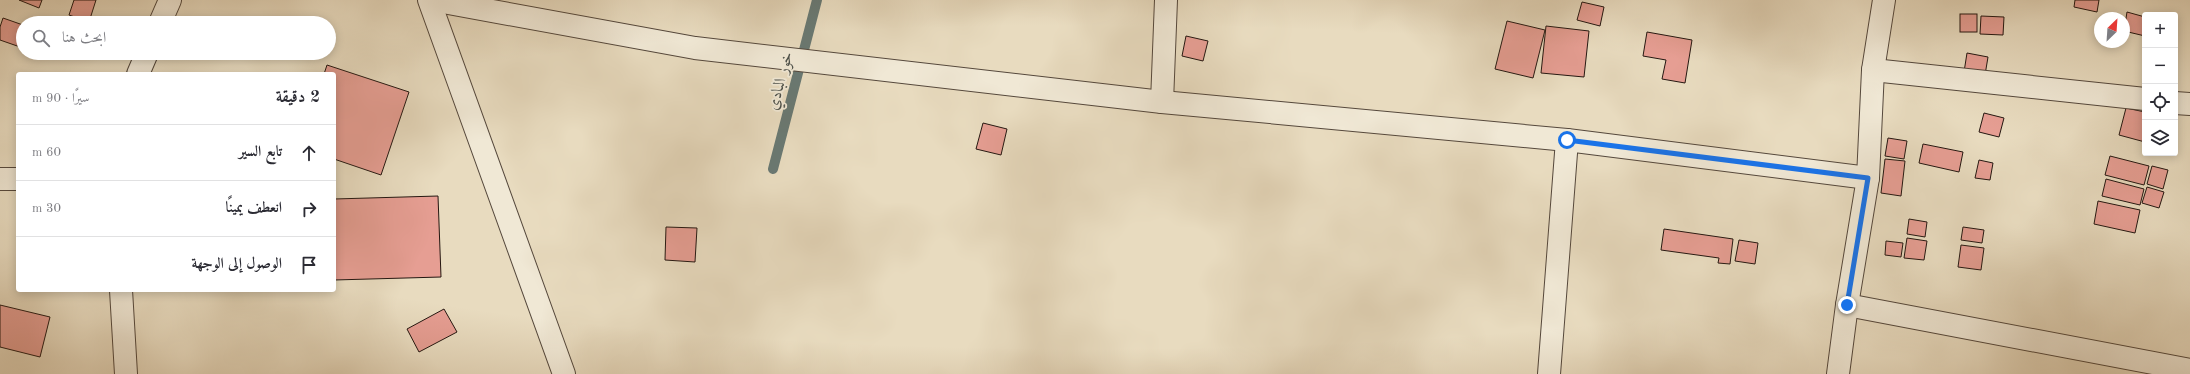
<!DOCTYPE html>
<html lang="ar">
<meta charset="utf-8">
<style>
:root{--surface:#fff;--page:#f7f7f7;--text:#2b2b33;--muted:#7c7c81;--line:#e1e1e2}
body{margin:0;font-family:"Old Standard TT",Amiri,serif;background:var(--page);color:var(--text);direction:rtl}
.controls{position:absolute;right:12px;top:12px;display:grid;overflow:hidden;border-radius:4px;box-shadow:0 2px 10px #0003}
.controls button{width:36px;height:36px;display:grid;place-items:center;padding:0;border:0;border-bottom:1px solid var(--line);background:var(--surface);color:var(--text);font:20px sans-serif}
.compass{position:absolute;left:2094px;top:12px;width:36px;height:36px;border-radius:50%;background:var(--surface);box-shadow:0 2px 10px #0003;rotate:25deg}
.stop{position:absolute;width:12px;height:12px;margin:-9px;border:3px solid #1a73e8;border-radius:50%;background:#fff}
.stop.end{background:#1a73e8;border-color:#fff;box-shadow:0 1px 4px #0008}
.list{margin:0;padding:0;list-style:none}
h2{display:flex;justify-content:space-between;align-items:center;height:52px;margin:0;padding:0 16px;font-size:17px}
h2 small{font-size:13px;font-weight:400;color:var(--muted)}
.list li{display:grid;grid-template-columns:26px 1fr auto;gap:12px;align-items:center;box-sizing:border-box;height:56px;padding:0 16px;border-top:1px solid var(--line)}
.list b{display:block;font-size:15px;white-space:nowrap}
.list em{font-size:13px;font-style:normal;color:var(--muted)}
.icon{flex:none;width:22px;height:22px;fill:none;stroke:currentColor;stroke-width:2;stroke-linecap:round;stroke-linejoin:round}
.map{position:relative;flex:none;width:2190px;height:374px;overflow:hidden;direction:ltr}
.search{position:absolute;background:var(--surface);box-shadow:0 2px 10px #0003;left:16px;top:16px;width:320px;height:44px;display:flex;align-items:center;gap:10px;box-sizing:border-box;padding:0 14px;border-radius:22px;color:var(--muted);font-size:15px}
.panel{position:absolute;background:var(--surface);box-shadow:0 2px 10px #0003;left:16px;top:72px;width:320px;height:220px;border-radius:4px;direction:rtl}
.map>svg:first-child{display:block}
</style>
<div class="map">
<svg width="2190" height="374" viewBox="0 0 2190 374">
<rect width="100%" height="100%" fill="#e8dbbf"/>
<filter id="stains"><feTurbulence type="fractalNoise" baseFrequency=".005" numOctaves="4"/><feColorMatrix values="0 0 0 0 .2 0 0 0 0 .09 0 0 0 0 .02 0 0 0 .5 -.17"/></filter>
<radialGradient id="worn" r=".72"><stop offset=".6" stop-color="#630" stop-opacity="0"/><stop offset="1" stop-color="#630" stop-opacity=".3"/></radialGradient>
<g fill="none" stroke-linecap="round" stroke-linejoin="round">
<path stroke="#697973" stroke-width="10" d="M773,169L817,0"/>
</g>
<g fill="#e69e93" stroke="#241711">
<path d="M19,0H42L39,8Z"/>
<path d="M74,0H96L89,22L69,15Z"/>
<path d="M2075,0H2099L2097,12L2074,7Z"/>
<path d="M1582,2L1604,7L1600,26L1577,20Z"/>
<path d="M2127,12L2145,17V36L2124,31Z"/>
<rect x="1960" y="14" width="17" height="18"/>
<path d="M1981,16L2004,17L2003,35L1980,34Z"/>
<path d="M3,18L23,25V48L0,40V27Z"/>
<path d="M1507,21L1545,30L1533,78L1495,69Z"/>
<path d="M1546,26L1589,31L1584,77L1541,73Z"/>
<path d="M1647,32L1692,40L1685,83L1662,79L1666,60L1643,56Z"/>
<path d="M1186,36L1208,41L1203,61L1182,56Z"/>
<path d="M1967,53L1988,57L1985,75L1964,72Z"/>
<path d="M327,65L409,92L381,175L334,159V74H324Z"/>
<path d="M2126,108L2145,112V142L2119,135Z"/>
<path d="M1984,113L2004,118L1999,137L1979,132Z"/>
<path d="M983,123L1007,129L1001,155L976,149Z"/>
<path d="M1888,138L1907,141L1904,159L1885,156Z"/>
<path d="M1923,144L1963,152L1959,172L1919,163Z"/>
<path d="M2110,156L2149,166L2144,185L2105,175Z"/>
<path d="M1885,159L1905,161L1901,196L1881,193Z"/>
<path d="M1979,160L1993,163L1990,180L1975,178Z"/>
<path d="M2152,166L2168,170L2163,189L2147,184Z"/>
<path d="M2106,179L2144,189L2140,205L2102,196Z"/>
<path d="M2147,187L2164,192L2159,208L2142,203Z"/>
<path d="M438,196L441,277L334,280V199Z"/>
<path d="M2098,201L2140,210L2135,233L2094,224Z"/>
<path d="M1909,219L1927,222L1925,237L1907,234Z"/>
<path d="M666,227L697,228L695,262L665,260Z"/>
<path d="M1963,227L1984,230L1982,243L1961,240Z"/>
<path d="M1664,229L1733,239L1730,264L1718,263L1719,258L1661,250Z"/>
<path d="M1907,238L1927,241L1924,260L1904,258Z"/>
<path d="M1739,240L1758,243L1755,264L1735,261Z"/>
<path d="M1886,241L1903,243L1901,257L1885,255Z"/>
<path d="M1961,245L1984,248L1981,270L1958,267Z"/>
<path d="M0,305L50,317L40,357L0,347Z"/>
<path d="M444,309L457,332L419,352L407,329Z"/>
</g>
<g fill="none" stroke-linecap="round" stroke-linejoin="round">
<defs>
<g id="minor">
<path d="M429,0L564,374"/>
<path d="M432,0L695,48L1162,102L1567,140L1868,178"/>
<path d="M160,23L170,0"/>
<path d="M1873,70L2145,99"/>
<path d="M138,74L147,53"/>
<path d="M1162,102L1166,0"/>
<path d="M2175,103L2190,104"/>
<path d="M0,179H18"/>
<path d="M121,290L126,374"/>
<path d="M1847,305L2190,370"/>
<path d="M1549,374L1567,140"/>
<path d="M1838,374L1847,305L1868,178L1873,70L1884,0"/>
</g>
</defs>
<use href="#minor" stroke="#55483c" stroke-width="24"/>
<use href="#minor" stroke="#f0e8d5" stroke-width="22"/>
</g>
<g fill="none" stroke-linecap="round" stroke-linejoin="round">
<path stroke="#1a73e8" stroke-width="5" d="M1567,140L1868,178L1847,305"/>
</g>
<g text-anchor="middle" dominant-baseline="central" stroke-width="3.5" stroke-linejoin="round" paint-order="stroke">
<g font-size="16" font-style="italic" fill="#4c504a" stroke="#f0e8d5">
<text transform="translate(781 81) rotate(-75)">خور البادي</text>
</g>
</g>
<rect width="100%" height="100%" filter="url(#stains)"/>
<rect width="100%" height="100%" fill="url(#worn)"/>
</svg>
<div class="controls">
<button>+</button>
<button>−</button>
<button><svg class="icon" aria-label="locate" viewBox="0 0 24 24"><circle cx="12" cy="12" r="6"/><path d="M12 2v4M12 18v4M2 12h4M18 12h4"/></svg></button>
<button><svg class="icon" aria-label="layers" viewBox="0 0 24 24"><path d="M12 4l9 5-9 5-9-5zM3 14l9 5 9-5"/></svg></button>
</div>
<svg class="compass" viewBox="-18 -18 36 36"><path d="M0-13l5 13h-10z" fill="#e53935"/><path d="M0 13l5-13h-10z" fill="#7c7c81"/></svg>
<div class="stop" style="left:1567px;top:140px"></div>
<div class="stop end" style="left:1847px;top:305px"></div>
<div class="search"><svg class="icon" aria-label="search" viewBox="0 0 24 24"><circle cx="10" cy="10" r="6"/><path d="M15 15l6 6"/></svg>ابحث هنا</div>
<section class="panel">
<h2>2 دقيقة<small>سيرًا · 90 m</small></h2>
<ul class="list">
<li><svg class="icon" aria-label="ahead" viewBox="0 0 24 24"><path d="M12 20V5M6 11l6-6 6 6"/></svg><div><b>تابع السير</b></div><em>60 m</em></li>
<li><svg class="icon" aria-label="right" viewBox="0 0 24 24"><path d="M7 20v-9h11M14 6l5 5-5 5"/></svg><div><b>انعطف يمينًا</b></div><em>30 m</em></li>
<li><svg class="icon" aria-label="arrive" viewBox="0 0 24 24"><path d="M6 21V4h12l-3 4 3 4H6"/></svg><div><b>الوصول إلى الوجهة</b></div></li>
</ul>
</section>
</div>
